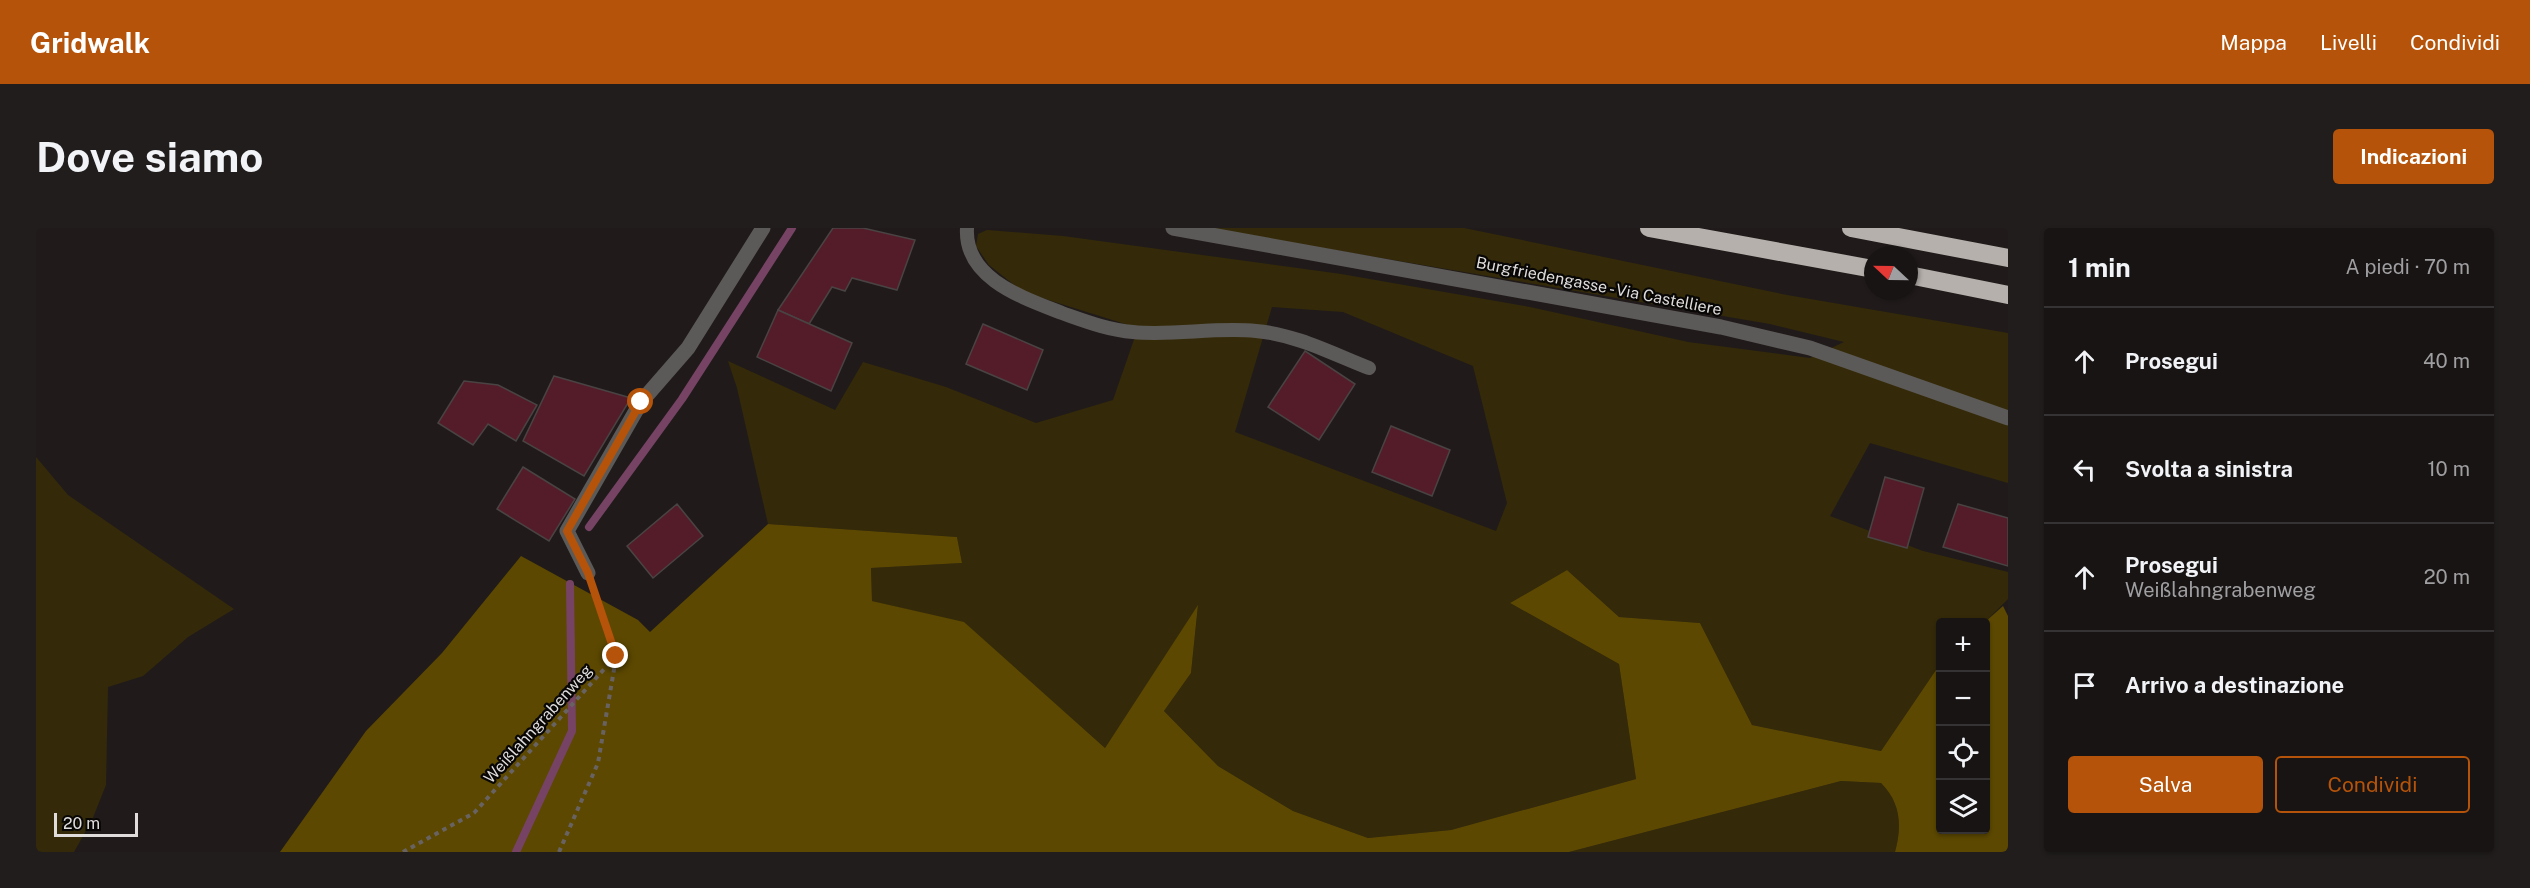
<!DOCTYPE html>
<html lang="it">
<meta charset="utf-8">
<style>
:root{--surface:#181414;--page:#211d1d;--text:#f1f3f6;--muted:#9f9ea0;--line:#363334;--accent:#b45309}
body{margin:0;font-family:"Public Sans",sans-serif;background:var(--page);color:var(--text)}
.controls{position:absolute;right:18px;bottom:18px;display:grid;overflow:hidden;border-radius:6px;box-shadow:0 2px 4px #0004}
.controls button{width:54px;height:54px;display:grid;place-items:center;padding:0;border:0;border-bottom:2px solid var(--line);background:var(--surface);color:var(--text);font:30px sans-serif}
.compass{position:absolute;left:1828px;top:18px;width:54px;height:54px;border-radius:50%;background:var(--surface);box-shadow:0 2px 4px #0004;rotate:292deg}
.scale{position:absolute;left:18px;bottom:15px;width:84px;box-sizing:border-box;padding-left:6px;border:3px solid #dfdcdb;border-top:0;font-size:16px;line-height:21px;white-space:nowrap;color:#dfdcdb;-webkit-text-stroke:4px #080706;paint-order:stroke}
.stop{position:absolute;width:18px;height:18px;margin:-14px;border:4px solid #b45309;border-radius:50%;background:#fff}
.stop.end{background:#b45309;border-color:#fff;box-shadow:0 2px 6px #0008}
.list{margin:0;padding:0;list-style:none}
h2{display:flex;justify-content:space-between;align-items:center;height:78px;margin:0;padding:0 24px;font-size:26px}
h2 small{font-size:20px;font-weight:400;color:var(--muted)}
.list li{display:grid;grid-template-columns:39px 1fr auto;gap:18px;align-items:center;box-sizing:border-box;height:108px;padding:0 24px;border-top:2px solid var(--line)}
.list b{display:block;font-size:22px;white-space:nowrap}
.list p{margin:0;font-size:20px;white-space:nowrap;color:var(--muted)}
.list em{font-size:20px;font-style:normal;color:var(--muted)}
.actions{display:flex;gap:12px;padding:18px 24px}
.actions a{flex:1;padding:14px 0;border:2px solid var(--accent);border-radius:6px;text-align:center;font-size:21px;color:var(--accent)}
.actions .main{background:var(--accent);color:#fff}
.icon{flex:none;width:33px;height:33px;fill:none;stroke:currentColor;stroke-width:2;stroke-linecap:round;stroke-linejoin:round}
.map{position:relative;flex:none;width:1972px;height:624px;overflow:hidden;border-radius:6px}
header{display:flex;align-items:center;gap:36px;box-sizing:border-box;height:84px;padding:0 30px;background:var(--accent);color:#fff}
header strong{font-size:28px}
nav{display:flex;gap:33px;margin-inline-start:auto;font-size:21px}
.intro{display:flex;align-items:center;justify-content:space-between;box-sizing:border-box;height:144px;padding:0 36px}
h1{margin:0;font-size:42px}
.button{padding:15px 27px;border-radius:6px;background:var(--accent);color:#fff;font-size:21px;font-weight:700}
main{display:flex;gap:36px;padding:0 36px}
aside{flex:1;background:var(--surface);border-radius:6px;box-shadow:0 2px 4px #0004}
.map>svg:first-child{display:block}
</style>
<header>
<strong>Gridwalk</strong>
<nav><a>Mappa</a><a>Livelli</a><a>Condividi</a></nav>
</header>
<div class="intro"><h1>Dove siamo</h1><a class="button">Indicazioni</a></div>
<main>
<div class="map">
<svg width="1972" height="624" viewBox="0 0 1972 624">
<rect width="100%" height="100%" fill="#201b1a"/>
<g fill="#342a09" fill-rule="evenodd">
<path d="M1169,0H1428L1751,67L1972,105V255L1834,215L1794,288L1887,323L1972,344V371L1949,394H1904V436L1845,523L1716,497L1664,395L1583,389L1531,342L1474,375L1583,436L1600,551L1415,602L1332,610L1257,583L1182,538L1128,483L1155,445L1162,378L1069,520L928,395L836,373L835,340L926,335L921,309L732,296L701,160L692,133L799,182L827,134L910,159L1000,195L1077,172L1102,100L987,64L953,37L940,18L942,6L951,2L1027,8L1305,46L1494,79L1652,114L1774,130L1808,114L1734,96ZM1236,79L1307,84L1437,138L1471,275L1460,303L1199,204Z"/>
<path d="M0,229L32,267L198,381L152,409L107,448L72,459L70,557L56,592L38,624H0Z"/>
<path d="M1805,553L1845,555C1865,575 1866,598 1859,624H1533Z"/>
</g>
<path fill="#5c4800" d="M732,296L921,309L926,335L835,340L836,373L928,394L1069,520L1162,377L1155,445L1128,483L1182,538L1257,583L1332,610L1415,602L1600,551L1583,436L1474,375L1531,342L1583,389L1664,395L1716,497L1845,523L1904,436V602H1950L1949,394L1967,378L1972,388V624H1859C1866,598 1865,575 1845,555L1805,553L1533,624H244L330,503L406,425L485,328L602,392L614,404Z"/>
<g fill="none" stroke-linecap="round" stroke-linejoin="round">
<g stroke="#764365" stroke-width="8">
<path d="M553,299L646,171L756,0"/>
<path d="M480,624L536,503L534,356"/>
</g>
</g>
<g fill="#541c29" stroke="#494344" stroke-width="1.5">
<path d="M797,0H827L879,12L861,62L816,50L809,63L796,59L773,96L742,82Z"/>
<path d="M742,82L816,115L795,163L721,129Z"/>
<path d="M947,96L1007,122L991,162L930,136Z"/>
<path d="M1269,123L1319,156L1283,212L1232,179Z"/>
<path d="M518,148L595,170L548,248L487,213Z"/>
<path d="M428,153L462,157L501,177L480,213L452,196L437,217L402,195Z"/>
<path d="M1355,198L1414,222L1396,268L1336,244Z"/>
<path d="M487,239L539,271L513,313L461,281Z"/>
<path d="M1849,249L1888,260L1871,320L1832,309Z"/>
<path d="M641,276L667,308L617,350L591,318Z"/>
<path d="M1922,276L1972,290V338L1907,319Z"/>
</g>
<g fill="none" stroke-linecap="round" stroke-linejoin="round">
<g stroke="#686362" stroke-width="4" stroke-dasharray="4.5 4.5" stroke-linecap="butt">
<path d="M367,624L438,585L580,428L559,366"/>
<path d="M523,624L562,535L580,430"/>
</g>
<path stroke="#5c5a58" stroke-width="14" d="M931,0C928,51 988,70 1026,85C1049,93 1072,102 1097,104C1137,108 1179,99 1220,103C1259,106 1297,126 1333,140"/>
<g stroke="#5c5a58" stroke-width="15">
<path d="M1137,0L1685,99L1774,120L1972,190"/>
<path d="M552,345L531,303L605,174L652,120L727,0"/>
</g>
<g stroke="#b5b0ac" stroke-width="18">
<path d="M1613,0L1837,41"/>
<path d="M1815,0L1972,30"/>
<path d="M1873,47L1972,67"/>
</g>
</g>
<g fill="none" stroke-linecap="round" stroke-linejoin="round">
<path stroke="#b45309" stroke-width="8" d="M580,428L552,345L531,303L605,174"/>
</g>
<g text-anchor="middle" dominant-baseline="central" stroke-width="4.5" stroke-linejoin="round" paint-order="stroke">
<g font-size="16" fill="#dfdcdb" stroke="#080706">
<text transform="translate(1563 58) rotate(11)">Burgfriedengasse - Via Castelliere</text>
<text transform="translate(502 496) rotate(-48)">Weißlahngrabenweg</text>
</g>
</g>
</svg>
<div class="controls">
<button>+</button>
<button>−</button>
<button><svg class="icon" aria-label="locate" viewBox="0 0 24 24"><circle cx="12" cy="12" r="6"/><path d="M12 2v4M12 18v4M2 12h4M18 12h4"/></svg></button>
<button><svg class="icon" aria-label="layers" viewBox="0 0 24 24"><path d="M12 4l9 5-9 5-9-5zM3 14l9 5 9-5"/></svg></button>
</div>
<svg class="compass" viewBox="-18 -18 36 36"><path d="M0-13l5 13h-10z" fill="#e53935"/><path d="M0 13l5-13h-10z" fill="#9f9ea0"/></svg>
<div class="scale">20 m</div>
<div class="stop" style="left:605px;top:174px"></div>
<div class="stop end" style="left:580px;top:428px"></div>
</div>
<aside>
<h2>1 min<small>A piedi · 70 m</small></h2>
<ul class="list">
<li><svg class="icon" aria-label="ahead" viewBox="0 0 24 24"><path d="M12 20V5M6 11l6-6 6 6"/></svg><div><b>Prosegui</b></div><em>40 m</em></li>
<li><svg class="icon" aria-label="left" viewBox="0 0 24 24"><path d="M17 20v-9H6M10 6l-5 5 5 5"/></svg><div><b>Svolta a sinistra</b></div><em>10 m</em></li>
<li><svg class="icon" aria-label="ahead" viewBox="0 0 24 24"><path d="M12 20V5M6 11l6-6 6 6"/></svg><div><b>Prosegui</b><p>Weißlahngrabenweg</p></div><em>20 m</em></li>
<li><svg class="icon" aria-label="arrive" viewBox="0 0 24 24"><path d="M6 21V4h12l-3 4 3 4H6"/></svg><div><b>Arrivo a destinazione</b></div></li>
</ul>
<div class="actions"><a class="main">Salva</a><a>Condividi</a></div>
</aside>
</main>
